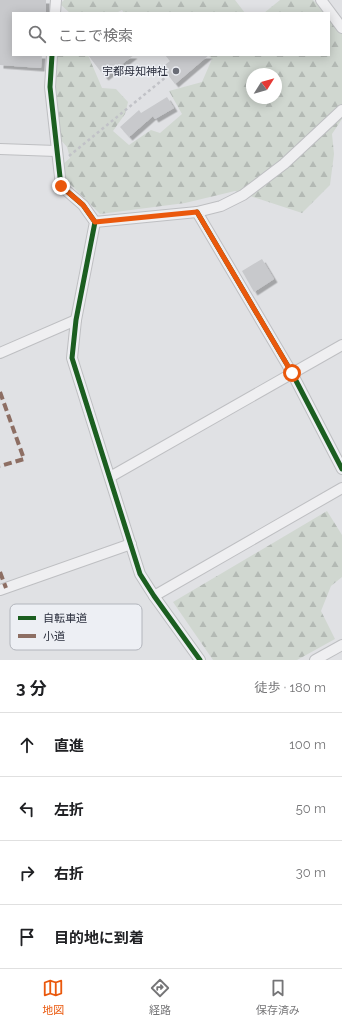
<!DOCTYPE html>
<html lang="ja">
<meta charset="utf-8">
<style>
:root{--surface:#fff;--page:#f2f2f2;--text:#202124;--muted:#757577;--line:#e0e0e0;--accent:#ea580c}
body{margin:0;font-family:Raleway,"Noto Sans JP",sans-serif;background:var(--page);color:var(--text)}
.compass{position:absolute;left:246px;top:68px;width:36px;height:36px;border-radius:50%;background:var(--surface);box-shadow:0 2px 10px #0003;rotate:53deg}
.stop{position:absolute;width:12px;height:12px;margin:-9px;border:3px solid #ea580c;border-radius:50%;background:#fff}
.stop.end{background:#ea580c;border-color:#fff;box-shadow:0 1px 4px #0008}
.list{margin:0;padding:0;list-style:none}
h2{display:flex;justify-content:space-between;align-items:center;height:52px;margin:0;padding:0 16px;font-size:17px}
h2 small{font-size:13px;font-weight:400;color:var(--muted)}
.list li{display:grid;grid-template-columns:26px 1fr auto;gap:12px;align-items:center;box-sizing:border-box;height:64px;padding:0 16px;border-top:1px solid var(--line)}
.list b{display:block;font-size:15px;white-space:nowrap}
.list em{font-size:13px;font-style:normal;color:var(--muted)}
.icon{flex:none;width:22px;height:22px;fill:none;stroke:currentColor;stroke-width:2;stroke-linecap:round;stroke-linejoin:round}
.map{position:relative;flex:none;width:342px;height:660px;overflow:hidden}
.search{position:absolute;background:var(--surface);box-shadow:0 2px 10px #0003;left:12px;right:12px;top:12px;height:44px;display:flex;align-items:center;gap:10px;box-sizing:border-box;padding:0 14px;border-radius:0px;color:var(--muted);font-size:15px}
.sheet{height:308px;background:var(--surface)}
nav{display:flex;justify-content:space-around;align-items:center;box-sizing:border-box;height:56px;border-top:1px solid var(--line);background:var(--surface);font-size:11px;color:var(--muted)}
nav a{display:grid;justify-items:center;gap:2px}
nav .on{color:var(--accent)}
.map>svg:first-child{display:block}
</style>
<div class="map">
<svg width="342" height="660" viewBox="0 0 342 660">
<defs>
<pattern id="forest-firs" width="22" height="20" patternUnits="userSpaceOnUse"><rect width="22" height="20" fill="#d0d7d0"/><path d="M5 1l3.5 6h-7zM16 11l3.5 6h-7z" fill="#b3b9b4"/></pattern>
<filter id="shadow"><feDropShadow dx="3.5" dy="3.5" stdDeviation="0" flood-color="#0004"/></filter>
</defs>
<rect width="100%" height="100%" fill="#e0e1e4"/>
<g fill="url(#forest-firs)" fill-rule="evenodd">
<path d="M64,0H235L245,13H124L122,10L116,13H70L60,4Z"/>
<path d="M280,0H313L325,13H264Z"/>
<path d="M329,18L342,33V119L332,134L334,154L330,185L302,213L235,191L185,203L100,214L64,178L62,165L70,158L67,147L59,138L55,72L57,55H88L102,88L116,89L128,102L125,114L113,131L129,145L151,130L160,133L182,114L169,91L202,82L212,59L208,55H329ZM252,74H276V98H252Z"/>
<path d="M327,511L342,535V577L331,586L321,611L335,639L297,660H213L173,602Z"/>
</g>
<g fill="#c8c9cc" filter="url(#shadow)">
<path d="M0,0H46V13H13V55H42L41,68L0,65Z"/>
<path d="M88,55H134L105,77Z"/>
<path d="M165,55H209L175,84L162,67L170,61Z"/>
<path d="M167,97L174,108L155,119L153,116L129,137L120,127L139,110L141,113Z"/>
<path d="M262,259L274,279L254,292L242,271Z"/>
</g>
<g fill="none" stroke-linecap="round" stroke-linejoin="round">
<defs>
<g id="minor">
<path d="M321,0L342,28"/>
<path d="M55,13L56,0"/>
<path d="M52,55L50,87L61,186L83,205L95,222L76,320L72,358L140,574L154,596L200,660"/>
<path d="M0,149L56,151"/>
<path d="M197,212L292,373L342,469"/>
<path d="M95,222L197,212L221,206L243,195L284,164L342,110"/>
<path d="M0,353L76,320"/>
<path d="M110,477L342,345"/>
<path d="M0,590L131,544"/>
<path d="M154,596L342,488"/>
<path d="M315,660L342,645"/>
</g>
</defs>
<use href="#minor" stroke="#bebfc2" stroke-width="12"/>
<path stroke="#c1c2c7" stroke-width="2.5" stroke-dasharray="3 3" stroke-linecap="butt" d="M69,156L166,77"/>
<use href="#minor" stroke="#efeff1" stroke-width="10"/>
<g stroke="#8d6e63" stroke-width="4" stroke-dasharray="8 4" stroke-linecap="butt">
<path d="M0,392L24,459L0,466"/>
<path d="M0,572L6,588"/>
</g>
<defs>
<g id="cycleway">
<path d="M52,55L50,87L61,186L83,205L95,222L76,320L72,358L140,574L154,596L200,660"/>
<path d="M197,212L292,373L342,469"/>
</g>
</defs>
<use href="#cycleway" stroke="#edeff4" stroke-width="8"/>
<use href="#cycleway" stroke="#1b5e20" stroke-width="5"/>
</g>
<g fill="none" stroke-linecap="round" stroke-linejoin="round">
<path stroke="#ea580c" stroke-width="5" d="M61,186L83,205L95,222L197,212L292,373"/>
</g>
<circle fill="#696c76" stroke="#edeff4" stroke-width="1.5" cx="176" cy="71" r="4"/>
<g text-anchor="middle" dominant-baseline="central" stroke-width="3" stroke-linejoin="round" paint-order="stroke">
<g font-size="11" fill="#292d3b" stroke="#edeff4" text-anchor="end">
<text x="168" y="71">宇都母知神社</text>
</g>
</g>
<rect x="10" y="604" width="132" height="46" rx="6" fill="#edeff4" stroke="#b2b5bc" stroke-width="1"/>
<rect x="18" y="616" width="18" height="4" fill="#1b5e20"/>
<rect x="18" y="634" width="18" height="4" fill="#8d6e63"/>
<g font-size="11" fill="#292d3b">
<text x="43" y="622">自転車道</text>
<text x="43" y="640">小道</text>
</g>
</svg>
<svg class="compass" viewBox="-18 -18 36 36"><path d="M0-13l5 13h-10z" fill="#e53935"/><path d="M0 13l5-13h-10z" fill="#757577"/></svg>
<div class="stop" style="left:292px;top:373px"></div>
<div class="stop end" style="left:61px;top:186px"></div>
<div class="search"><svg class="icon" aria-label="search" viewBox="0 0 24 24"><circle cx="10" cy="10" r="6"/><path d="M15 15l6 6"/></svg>ここで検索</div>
</div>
<section class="sheet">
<h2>3 分<small>徒歩 · 180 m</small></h2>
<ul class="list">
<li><svg class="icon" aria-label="ahead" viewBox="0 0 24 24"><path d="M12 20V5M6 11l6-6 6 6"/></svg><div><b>直進</b></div><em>100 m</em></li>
<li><svg class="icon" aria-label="left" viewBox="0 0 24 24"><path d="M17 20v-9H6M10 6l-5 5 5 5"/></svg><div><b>左折</b></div><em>50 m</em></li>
<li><svg class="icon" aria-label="right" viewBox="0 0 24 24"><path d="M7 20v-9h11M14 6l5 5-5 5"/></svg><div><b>右折</b></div><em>30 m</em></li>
<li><svg class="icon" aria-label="arrive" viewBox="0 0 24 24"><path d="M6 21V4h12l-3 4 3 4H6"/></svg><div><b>目的地に到着</b></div></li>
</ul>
</section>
<nav>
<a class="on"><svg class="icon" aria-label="map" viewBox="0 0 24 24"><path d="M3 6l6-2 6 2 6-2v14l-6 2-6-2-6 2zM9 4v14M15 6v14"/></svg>地図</a>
<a><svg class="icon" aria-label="directions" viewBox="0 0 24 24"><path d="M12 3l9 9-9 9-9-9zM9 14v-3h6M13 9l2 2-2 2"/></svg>経路</a>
<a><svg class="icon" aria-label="saved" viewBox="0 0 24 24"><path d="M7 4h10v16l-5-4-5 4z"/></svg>保存済み</a>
</nav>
